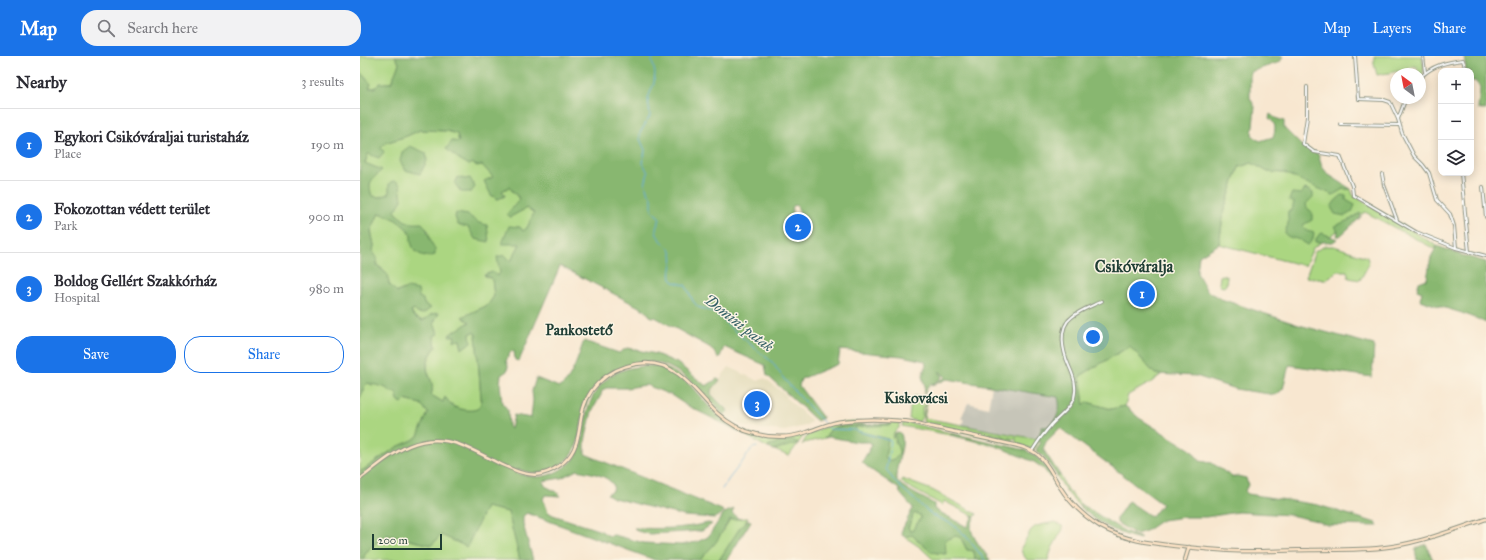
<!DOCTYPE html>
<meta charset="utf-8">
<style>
:root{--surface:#fff;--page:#f2f2f3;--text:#2b2b33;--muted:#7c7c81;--line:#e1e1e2;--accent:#1a73e8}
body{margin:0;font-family:"IM FELL Great Primer",serif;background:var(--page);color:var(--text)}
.controls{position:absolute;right:12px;top:12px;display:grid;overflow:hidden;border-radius:8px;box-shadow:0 2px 10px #0003}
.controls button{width:36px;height:36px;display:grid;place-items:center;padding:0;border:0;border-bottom:1px solid var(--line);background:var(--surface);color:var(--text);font:20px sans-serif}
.compass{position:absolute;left:1030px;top:12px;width:36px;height:36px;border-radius:50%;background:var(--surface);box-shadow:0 2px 10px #0003;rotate:328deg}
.scale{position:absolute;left:12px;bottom:10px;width:70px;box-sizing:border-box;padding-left:4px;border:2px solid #1f3d34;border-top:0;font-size:11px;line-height:14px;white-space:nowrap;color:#1f3d34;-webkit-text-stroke:3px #fcf5e5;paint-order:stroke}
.you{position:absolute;left:733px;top:281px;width:14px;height:14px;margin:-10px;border:3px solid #fff;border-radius:50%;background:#1a73e8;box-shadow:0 0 0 6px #1a73e833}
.badge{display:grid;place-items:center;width:26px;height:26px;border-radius:50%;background:var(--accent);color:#fff;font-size:13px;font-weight:700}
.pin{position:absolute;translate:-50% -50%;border:2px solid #fff;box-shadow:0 1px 4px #0006}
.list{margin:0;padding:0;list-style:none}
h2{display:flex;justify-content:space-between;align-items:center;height:52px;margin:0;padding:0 16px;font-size:17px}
h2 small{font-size:13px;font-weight:400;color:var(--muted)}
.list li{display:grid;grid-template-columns:26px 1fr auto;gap:12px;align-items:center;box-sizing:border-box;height:72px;padding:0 16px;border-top:1px solid var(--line)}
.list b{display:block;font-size:15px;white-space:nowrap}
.list p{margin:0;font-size:13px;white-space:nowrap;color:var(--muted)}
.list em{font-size:13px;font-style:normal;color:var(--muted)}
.actions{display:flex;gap:8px;padding:12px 16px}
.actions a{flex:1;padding:9px 0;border:1px solid var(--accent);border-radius:16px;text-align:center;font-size:14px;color:var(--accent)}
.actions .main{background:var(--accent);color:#fff}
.icon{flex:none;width:22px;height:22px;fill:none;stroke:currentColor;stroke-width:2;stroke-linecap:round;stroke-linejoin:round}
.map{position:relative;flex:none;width:1126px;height:504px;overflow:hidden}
header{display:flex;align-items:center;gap:24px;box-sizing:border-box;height:56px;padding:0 20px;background:var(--accent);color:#fff}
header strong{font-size:19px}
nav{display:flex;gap:22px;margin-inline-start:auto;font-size:14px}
.search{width:280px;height:36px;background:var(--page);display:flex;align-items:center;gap:10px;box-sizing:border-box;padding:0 14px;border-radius:16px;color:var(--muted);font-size:15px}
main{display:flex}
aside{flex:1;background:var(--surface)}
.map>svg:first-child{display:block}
</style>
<header>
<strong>Map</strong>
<div class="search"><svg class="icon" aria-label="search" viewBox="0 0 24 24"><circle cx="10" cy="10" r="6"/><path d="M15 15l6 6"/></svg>Search here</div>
<nav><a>Map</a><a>Layers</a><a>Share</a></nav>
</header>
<main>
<aside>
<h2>Nearby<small>3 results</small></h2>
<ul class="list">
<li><span class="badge">1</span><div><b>Egykori Csikóváraljai turistaház</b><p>Place</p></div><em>190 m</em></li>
<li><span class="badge">2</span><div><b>Fokozottan védett terület</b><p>Park</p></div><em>900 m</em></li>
<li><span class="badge">3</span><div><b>Boldog Gellért Szakkórház</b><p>Hospital</p></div><em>980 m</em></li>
</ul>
<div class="actions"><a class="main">Save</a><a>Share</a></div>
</aside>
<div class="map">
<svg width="1126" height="504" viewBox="0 0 1126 504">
<rect width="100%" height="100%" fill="#fcf5e5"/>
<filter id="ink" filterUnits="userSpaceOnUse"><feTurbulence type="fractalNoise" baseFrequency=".025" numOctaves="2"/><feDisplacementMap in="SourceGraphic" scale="8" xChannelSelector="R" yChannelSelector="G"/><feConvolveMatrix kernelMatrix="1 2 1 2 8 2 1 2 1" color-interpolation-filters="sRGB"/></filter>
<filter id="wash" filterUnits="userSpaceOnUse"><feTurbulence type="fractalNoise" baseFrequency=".012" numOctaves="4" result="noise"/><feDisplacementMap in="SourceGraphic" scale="16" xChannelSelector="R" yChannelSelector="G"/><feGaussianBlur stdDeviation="0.9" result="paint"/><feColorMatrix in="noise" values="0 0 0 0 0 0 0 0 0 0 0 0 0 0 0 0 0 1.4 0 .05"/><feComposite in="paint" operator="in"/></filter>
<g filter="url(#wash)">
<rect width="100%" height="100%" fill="#f8e7d0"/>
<path fill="#e3dbba" d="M369,311L398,325L405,322L427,340L426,342L452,365L445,370L425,375L392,372L373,366L366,361L369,354L350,336Z"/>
<path fill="#c6c5b8" d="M632,330L699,341L700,348L695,365L687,371H682L677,383L602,369L604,363L601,362L608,347L628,352Z"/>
<g fill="#abd681" stroke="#658a5a">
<path d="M0,0H35L39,7L37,13L31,27H25L15,32H9L11,28L0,16Z"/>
<path d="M1014,0H1062C1063,8 1066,16 1060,22V18L1056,10L1039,15L1017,19L1014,8Z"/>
<path d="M60,74L87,75L97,78L99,86L112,107L122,108L133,121L131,139L138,143L145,140L142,135L149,131L160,144L148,158L150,161L167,152L174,157L167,172L163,175L160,171V188L151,205L137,220H124L132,223L134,240L128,249L102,261L110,266L102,271L95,280L100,284L102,293L110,278L114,276L116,278L121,341C121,345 121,351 117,353C111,357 97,353 91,349C89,347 87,343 85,341L83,346L71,339C78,321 56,317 76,291L74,280L77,274L74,266L78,257L72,258L63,265L54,261L51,255L53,253L64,248L59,241L47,232L37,236L28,228L25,215L17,209V202L13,196L14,189L11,175L19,157C30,159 46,168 51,179C53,183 53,189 55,195L62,199L69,201L75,193L71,187L68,174L42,164L35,155L38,151L29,138L20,141L12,140L9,131L10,126L5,107L8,97L21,92L25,87L47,80Z"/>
<path d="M892,107L908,116L924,117L983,133H991L993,139L1077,190L1075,193L1005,156L953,192L945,210L859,188L864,154L879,111Z"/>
<path d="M965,190H974L1007,201L1009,208L1000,224L989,222L987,215H978L965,224L946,221L955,195Z"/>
<path d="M862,219L867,221L866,229L864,231L860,230L859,228L860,220Z"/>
<path d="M770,290L795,318H802L790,327L768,339L765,350L751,353L727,346L724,349L720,320Z"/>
<path d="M8,327L12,329L16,328L36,336L38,344L42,347L44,344L61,348L68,357L58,380L53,384L37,391L0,416V342L5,329Z"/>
<path d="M343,338H346L367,354L366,352L368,355L365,359H363Z"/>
<path d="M554,340L563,341L562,361L559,366L549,363L551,345H553Z"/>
<path d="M567,347L564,362L677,383L678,382L679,384L675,392L672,393L656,388V381L654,383L629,377V378L650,383L653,385L652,387L563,366L565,348Z"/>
<path d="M494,366L507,368L476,371L471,373L465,382L444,387L442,389L448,378L472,368Z"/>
<path d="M539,366V372L534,377L532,382L533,383L534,378L538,377L535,385C541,397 542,401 528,405L525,401L528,383L496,375L495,372L496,371L530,368V367Z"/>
<path d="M545,366L591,377L590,379L542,370L543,367Z"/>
<path d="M390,378L403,384L404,383H426L444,379L429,400L414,394L436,386L409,389L408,392L387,380Z"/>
<path d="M700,419L706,432L720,448L719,450L706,435L697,420Z"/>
<path d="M542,423L572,434L617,458L615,461L613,460L584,445L582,449L545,429L541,425Z"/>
<path d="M126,451L148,456L160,504H3C5,493 19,484 28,479L72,489L81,479Z"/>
<path d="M554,457L560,459L561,462L551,476L548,472Z"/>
<path d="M388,462L359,504H340L356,486L370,463Z"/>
<path d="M695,466L702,470L703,473L692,492L688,504H667L662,497L661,492L671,474L676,470Z"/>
<path d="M552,479L571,496L585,498V484L596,479L601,482L607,494L614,495L615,504H574L561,492L545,481Z"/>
</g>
<g fill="#88b76f" stroke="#547a52" fill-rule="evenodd">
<path d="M35,0H923L920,6L890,16V42L895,51L892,79L900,85L913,81C916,72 916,68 909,62L910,58L915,62L924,65V72L942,90L958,98L962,111L969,119L991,133H983L973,139L924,117L908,116L892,107L879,111L864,154L859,188L839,200L837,217L847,235L861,243L939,269L1014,289L1012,321L929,309L923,333L916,339L875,333L836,320L795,318L770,290L720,320L724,349L727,346L751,353L765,350L779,362L831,394L840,405L852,407L872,421L877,420L886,422L888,429L885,435L888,438L958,449L1016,467L1018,470L967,469L957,465L930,459L878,456L846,461H824L802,464L786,475L776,478L757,467V462L768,445L792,461L802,448L700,372L686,386L683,393L700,419L697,420L683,400L677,396L676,394L681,386L678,382L682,371H687C697,363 702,355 698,341L587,323L571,330L586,321L579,315L582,320C577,329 569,324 564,339L565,330L562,320L566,309L565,305L542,300L480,294L478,308L441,323L439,330L463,362L457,365L407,319L405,309L364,291L359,303L351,292L295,261H291L285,254L200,210L159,305L155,304L154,295H151L146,305L148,310L147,315L141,319L140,327L142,347L148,354L149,370L151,373L154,359L171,362L173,344L172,335L176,322L199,331C212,326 219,297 224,285L259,297L267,292L296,298L317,307L346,330L357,323L360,324L351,335V338L367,354L363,357L359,353V351L346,338H343C320,312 292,295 258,314C248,320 239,325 232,335C222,350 223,368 218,385C213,403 194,417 175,417C169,417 163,415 157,413V417C173,422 183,423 198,415C205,411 212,407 216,400C220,393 222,384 223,376C226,355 231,334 250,321C259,314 272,311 284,310C290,310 297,309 302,311C327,318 340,344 359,360C367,368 377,373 387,378L386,379L326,349L311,339L286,329L267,332H246L242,335L241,339L232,355L225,385V398L362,454L363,455L359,460L355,462L324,460L254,442L247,438L253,434L254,430C247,418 230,417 217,414L201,422L183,425L185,430L197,436L201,440L185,439L183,443L188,456L193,459L241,475L249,480L254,479L284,487L321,489L337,486L348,481L364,457L374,453L372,457L379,463H370L356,486L340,504H295L167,457L163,460V468L173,504H160L148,456L126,451L107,491L81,479L72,489L28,479C19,484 5,493 3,504H0V416L37,391L53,384L58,380L68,357L61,348L45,344L42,347L38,344L36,336H31C25,329 16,330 8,327L5,329L0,342V16L11,28L9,32H15L20,27H31L37,13L39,7ZM60,74L87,75L97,78L99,86L92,85L86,93L99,103L109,109L112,107L117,110L122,109L133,121L124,125L131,139L138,143L145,140L142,135L149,131L160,143L147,158L150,161L167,152L174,157L167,172L163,175L160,171L149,170L142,188H160L151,205L145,199L137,201L140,217L137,220L132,216L124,219L132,223L134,240L128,249L102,261L110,266L90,278L89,280H95L94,285L100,284L102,293L111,286L110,278L113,276L116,278L121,341C121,345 121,351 117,353C110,356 96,353 91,349C89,347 87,343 85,341L83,346L71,339C78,320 55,317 76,291L74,280L78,278L74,266L79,257L72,258L63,265L54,261L51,256L53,253L57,257L63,258L71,252L64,248L63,243L59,241L58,234L47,232L37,236L29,228L28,219L17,209V202L13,196L14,189L11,175L19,157C31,160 43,167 50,177C52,181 50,185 52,189C55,199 67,202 75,199V193C68,184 71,177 62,167C48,168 44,166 35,155L42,144L40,129L38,126L33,125L29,128V138L20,141L12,140C7,125 12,124 22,114L5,107L8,98L19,102L24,96L21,92L25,87L47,80ZM436,149C441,155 441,164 436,169C432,165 431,155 433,150Z"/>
<path d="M1104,0H1126V54L1118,53L1120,31L1115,25H1111V15H1106Z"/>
<path d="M50,90L66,97L67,105L60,118L45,114L40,105L42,96Z"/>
<path d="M98,121L105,123L110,122L115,131L111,136H101L95,128Z"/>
<path d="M945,133L948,134L953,137V141L946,148L947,152L952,156V164L943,169V172L947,175L954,177L953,183L948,189L940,184L929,181L925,178C925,174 927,172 928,168C929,165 927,160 928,155L932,154L934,146L929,144L932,137L941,138Z"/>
<path d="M982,139L986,140V144L995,149L992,156L985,160L975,158L971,151L975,145Z"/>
<path d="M96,157L108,159L119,167L127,169L129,186L115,183L108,171L98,169L95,161Z"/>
<path d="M1000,157L1001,161L980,180H977L978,176L975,170L991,163Z"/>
<path d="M962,177L977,183L973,186H955L957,181Z"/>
<path d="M1077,190L1101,199L1126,206V267C1105,256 1082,252 1060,244L1062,236L1057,234L1059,226L1067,223L1071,201Z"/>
<path d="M530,367L531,369L496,371L495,372L497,375L528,383L525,401L528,405C548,399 535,393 535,379L538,377L541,378C547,392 530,417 539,427C546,434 566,443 574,448V453L607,471L613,460L615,461C614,463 611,467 611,470C610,480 625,496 630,504H615L614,495L607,494L601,482L596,480L585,484L586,498L571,496L552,479L545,481L542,479L541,476L553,452L540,437L539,433L510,413L502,406L512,389L510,386H498L469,381L465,382L471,373L476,371ZM554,457L560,459L561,462L551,476L548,471Z"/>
<path d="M591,377L665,394C678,400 684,408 692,419L690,422L684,413L674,406L636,390L590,379Z"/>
<path d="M432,384L439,387L414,394L408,392L409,389Z"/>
<path d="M720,448C741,459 759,475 781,482L780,483C756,477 737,467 719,450Z"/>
<path d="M388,464L391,465L367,504H359L381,470L385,468Z"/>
<path d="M348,467L352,468L342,475L289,478L277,475L274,472C299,473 323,473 348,467Z"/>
<path d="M1066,488L1073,504H1057L1055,493Z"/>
</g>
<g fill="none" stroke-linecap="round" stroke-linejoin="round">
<g stroke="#61aeda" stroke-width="1">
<path d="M293,0L292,5L295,17L294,27L288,42L290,60L280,77V83L285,94L283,107L288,117L285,128L287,134L292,142V155L298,160L300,163C299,166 297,169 296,172C294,183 309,188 312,198C314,207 309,214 311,223L314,226L325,229L327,232L333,245L338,251L354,256L377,277L412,306L424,323L464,367"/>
<path d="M466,370L470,373L494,374L531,385L526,413L535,426L572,459L592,468L605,479L625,504"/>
<path d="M362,433C371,418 383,407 392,392L397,391"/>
</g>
</g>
</g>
<g filter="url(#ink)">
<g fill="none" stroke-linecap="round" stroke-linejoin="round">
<defs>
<g id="minor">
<path d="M995,0L998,42L999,43L1024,44L1030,46L1038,63L1042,77L1054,100L1063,109L1069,117L1077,144L1090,158L1094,170L1096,192"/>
<path d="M1063,0L1065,16"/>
<path d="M1060,22C1072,9 1087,6 1103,4L1106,15"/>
<path d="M947,31V61L943,88L954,96L980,100L992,130L993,139L1056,176L1096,192L1126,200"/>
<path d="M1038,63L1046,42"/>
<path d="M980,68L1039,69"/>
<path d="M1101,117L1109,196"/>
<path d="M1022,118L1024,129L1037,164"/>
<path d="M1123,131L1126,161"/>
<path d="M672,395C678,385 684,377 692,368C700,360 710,353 714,342C717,330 714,321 709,310C703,296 697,272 712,261C720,254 732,250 742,245"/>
</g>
<g id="secondary">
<path d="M0,423C30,400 57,374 98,388C112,393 125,400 138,407C152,413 166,421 181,418C190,416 197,412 204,406C220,392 218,373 223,353C231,325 257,308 286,307C319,307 336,337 357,357C368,367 382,375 396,378C413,382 431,382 447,376C459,372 471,366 484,365C502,363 523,363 542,365C552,365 563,369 573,371C594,376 615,380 636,385C649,388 667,390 678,399C688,407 693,420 700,431C710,447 725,461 741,471C764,484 789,487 815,490C834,492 854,494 873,495C899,496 924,494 950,494C978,493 1006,495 1034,490C1065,485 1096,473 1126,463"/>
<path d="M825,504L829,491"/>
</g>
</defs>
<use href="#minor" stroke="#8c9282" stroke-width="4"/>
<use href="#secondary" stroke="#8c9282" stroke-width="4.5"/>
<use href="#minor" stroke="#fff" stroke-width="2"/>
<use href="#secondary" stroke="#ffe4c6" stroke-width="2.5"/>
</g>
</g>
<g text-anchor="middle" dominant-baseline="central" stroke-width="3" stroke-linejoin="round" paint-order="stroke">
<g font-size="15" font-style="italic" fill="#335f66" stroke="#fcf5e5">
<text transform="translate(379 267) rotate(38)">Domini patak</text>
</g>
<g font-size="15" font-weight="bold" fill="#1f3d34" stroke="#fcf5e5">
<text x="219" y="274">Pankostető</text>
<text x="556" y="342">Kiskovácsi</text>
</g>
<g font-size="16" font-weight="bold" fill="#1f3d34" stroke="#fcf5e5">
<text x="774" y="210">Csikóváralja</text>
</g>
</g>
</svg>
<div class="controls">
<button>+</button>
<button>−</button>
<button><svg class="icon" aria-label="layers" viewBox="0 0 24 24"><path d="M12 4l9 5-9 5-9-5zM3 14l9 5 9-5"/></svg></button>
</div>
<svg class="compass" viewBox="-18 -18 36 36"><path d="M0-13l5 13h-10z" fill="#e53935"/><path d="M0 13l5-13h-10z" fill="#7c7c81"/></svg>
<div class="scale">200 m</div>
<div class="you"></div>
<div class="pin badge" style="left:782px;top:238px">1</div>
<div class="pin badge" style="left:438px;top:171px">2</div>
<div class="pin badge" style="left:397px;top:348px">3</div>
</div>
</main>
